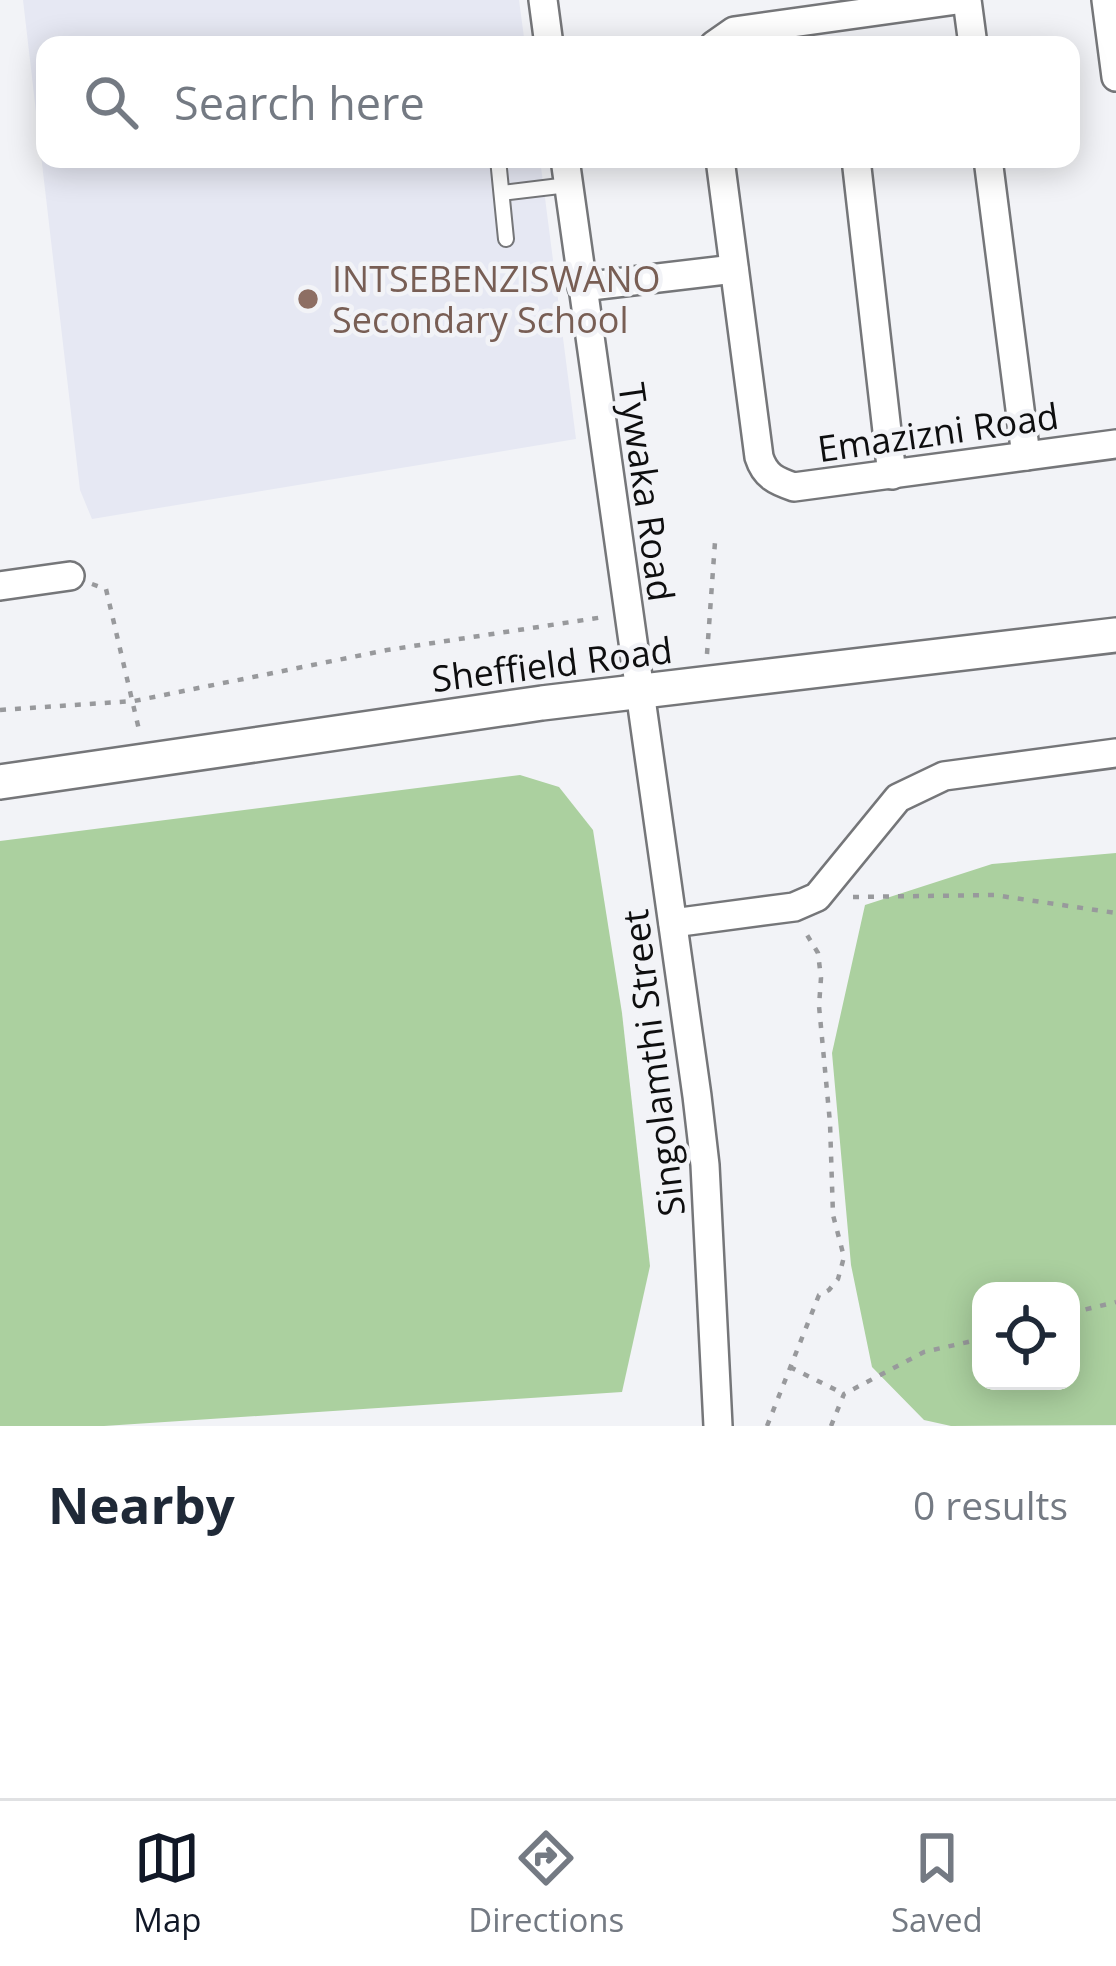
<!DOCTYPE html>
<style>
:root{--surface:#fff;--page:#f6f6f7;--text:#1f2937;--muted:#747a83;--line:#e0e1e3;--accent:#111827}
body{margin:0;font-family:"Open Sans",sans-serif;background:var(--page);color:var(--text)}
.controls{position:absolute;right:36px;bottom:36px;display:grid;overflow:hidden;border-radius:24px;box-shadow:0 6px 30px #0003}
.controls button{width:108px;height:108px;display:grid;place-items:center;padding:0;border:0;border-bottom:3px solid var(--line);background:var(--surface);color:var(--text);font:60px sans-serif}
.list{margin:0;padding:0;list-style:none}
h2{display:flex;justify-content:space-between;align-items:center;height:156px;margin:0;padding:0 48px;font-size:51px}
h2 small{font-size:39px;font-weight:400;color:var(--muted)}
.icon{flex:none;width:66px;height:66px;fill:none;stroke:currentColor;stroke-width:2;stroke-linecap:round;stroke-linejoin:round}
.map{position:relative;flex:none;width:1116px;height:1426px;overflow:hidden}
.search{position:absolute;background:var(--surface);box-shadow:0 6px 30px #0003;left:36px;right:36px;top:36px;height:132px;display:flex;align-items:center;gap:30px;box-sizing:border-box;padding:0 42px;border-radius:24px;color:var(--muted);font-size:45px}
.sheet{height:372px;background:var(--surface)}
nav{display:flex;justify-content:space-around;align-items:center;box-sizing:border-box;height:168px;border-top:3px solid var(--line);background:var(--surface);font-size:33px;color:var(--muted)}
nav a{display:grid;justify-items:center;gap:6px}
nav .on{color:var(--accent)}
.map>svg:first-child{display:block}
</style>
<div class="map">
<svg width="1116" height="1426" viewBox="0 0 1116 1426">
<rect width="100%" height="100%" fill="#f2f3f7"/>
<path fill="#e6e8f3" d="M23,0H519L525,45H45V159H540L576,439L92,519L80,490Z"/>
<g fill="#abd09f" fill-rule="evenodd">
<path d="M520,775L559,787L593,830L622,1013L650,1266L622,1392L104,1426H0V841Z"/>
<path d="M1116,853V1425L951,1426L924,1420L872,1367L851,1265L832,1053L865,905L992,864ZM981,1291H1071V1381H981Z"/>
</g>
<g fill="none" stroke-linecap="round" stroke-linejoin="round">
<defs>
<g id="service">
<path d="M498,159L506,239"/>
<path d="M502,193L568,185"/>
</g>
<g id="minor">
<path d="M543,0L549,45"/>
<path d="M967,0L973,45"/>
<path d="M1106,0L1116,77"/>
<path d="M714,45L734,31L957,0"/>
<path d="M565,159L697,1096L705,1165L718,1426"/>
<path d="M720,159L759,457C765,476 776,481 794,487L1116,444"/>
<path d="M856,159L892,475"/>
<path d="M988,159L1026,456"/>
<path d="M582,287L734,269"/>
<path d="M0,586L70,576"/>
<path d="M673,923L794,907L817,897L898,798L944,776L1116,753"/>
</g>
<path id="tertiary" d="M0,782L542,703L1116,635"/>
</defs>
<use href="#service" stroke="#757679" stroke-width="18"/>
<use href="#minor" stroke="#757679" stroke-width="32"/>
<use href="#tertiary" stroke="#757679" stroke-width="38"/>
<g stroke="#98999c" stroke-width="4.5" stroke-dasharray="6 9" stroke-linecap="butt">
<path d="M92,584L106,589L140,734"/>
<path d="M707,654L715,542"/>
<path d="M0,710L134,701L387,650L604,617"/>
<path d="M853,897L994,895L1116,913"/>
<path d="M1071,1313L1116,1302"/>
<path d="M790,1367L844,1394"/>
<path d="M767,1426L819,1295L829,1290L838,1279L844,1257L833,1215L830,1123L819,1006L821,978L818,953L804,930"/>
<path d="M831,1426L844,1394L924,1352L981,1339"/>
</g>
<use href="#service" stroke="#fff" stroke-width="14"/>
<use href="#minor" stroke="#fff" stroke-width="27"/>
<use href="#tertiary" stroke="#fff" stroke-width="33"/>
</g>
<circle fill="#8d6e63" stroke="#f2f3f7" stroke-width="4.5" cx="308" cy="299" r="12"/>
<g text-anchor="middle" dominant-baseline="central" stroke-width="9" stroke-linejoin="round" paint-order="stroke">
<g font-size="36" fill="#785e54" stroke="#f2f3f7" text-anchor="start">
<text x="332" y="278">INTSEBENZISWANO<tspan x="332" dy="41">Secondary School</tspan></text>
</g>
<g font-size="36" fill="#0e0e0f" stroke="#f2f3f7">
<text transform="translate(938 432) rotate(-8)">Emazizni Road</text>
<text transform="translate(647 492) rotate(82)">Tywaka Road</text>
<text transform="translate(552 664) rotate(-7)">Sheffield Road</text>
<text transform="translate(653 1063) rotate(-97)">Singolamthi Street</text>
</g>
</g>
</svg>
<div class="controls">
<button><svg class="icon" aria-label="locate" viewBox="0 0 24 24"><circle cx="12" cy="12" r="6"/><path d="M12 2v4M12 18v4M2 12h4M18 12h4"/></svg></button>
</div>
<div class="search"><svg class="icon" aria-label="search" viewBox="0 0 24 24"><circle cx="10" cy="10" r="6"/><path d="M15 15l6 6"/></svg>Search here</div>
</div>
<section class="sheet">
<h2>Nearby<small>0 results</small></h2>
<ul class="list">
</ul>
</section>
<nav>
<a class="on"><svg class="icon" aria-label="map" viewBox="0 0 24 24"><path d="M3 6l6-2 6 2 6-2v14l-6 2-6-2-6 2zM9 4v14M15 6v14"/></svg>Map</a>
<a><svg class="icon" aria-label="directions" viewBox="0 0 24 24"><path d="M12 3l9 9-9 9-9-9zM9 14v-3h6M13 9l2 2-2 2"/></svg>Directions</a>
<a><svg class="icon" aria-label="saved" viewBox="0 0 24 24"><path d="M7 4h10v16l-5-4-5 4z"/></svg>Saved</a>
</nav>
